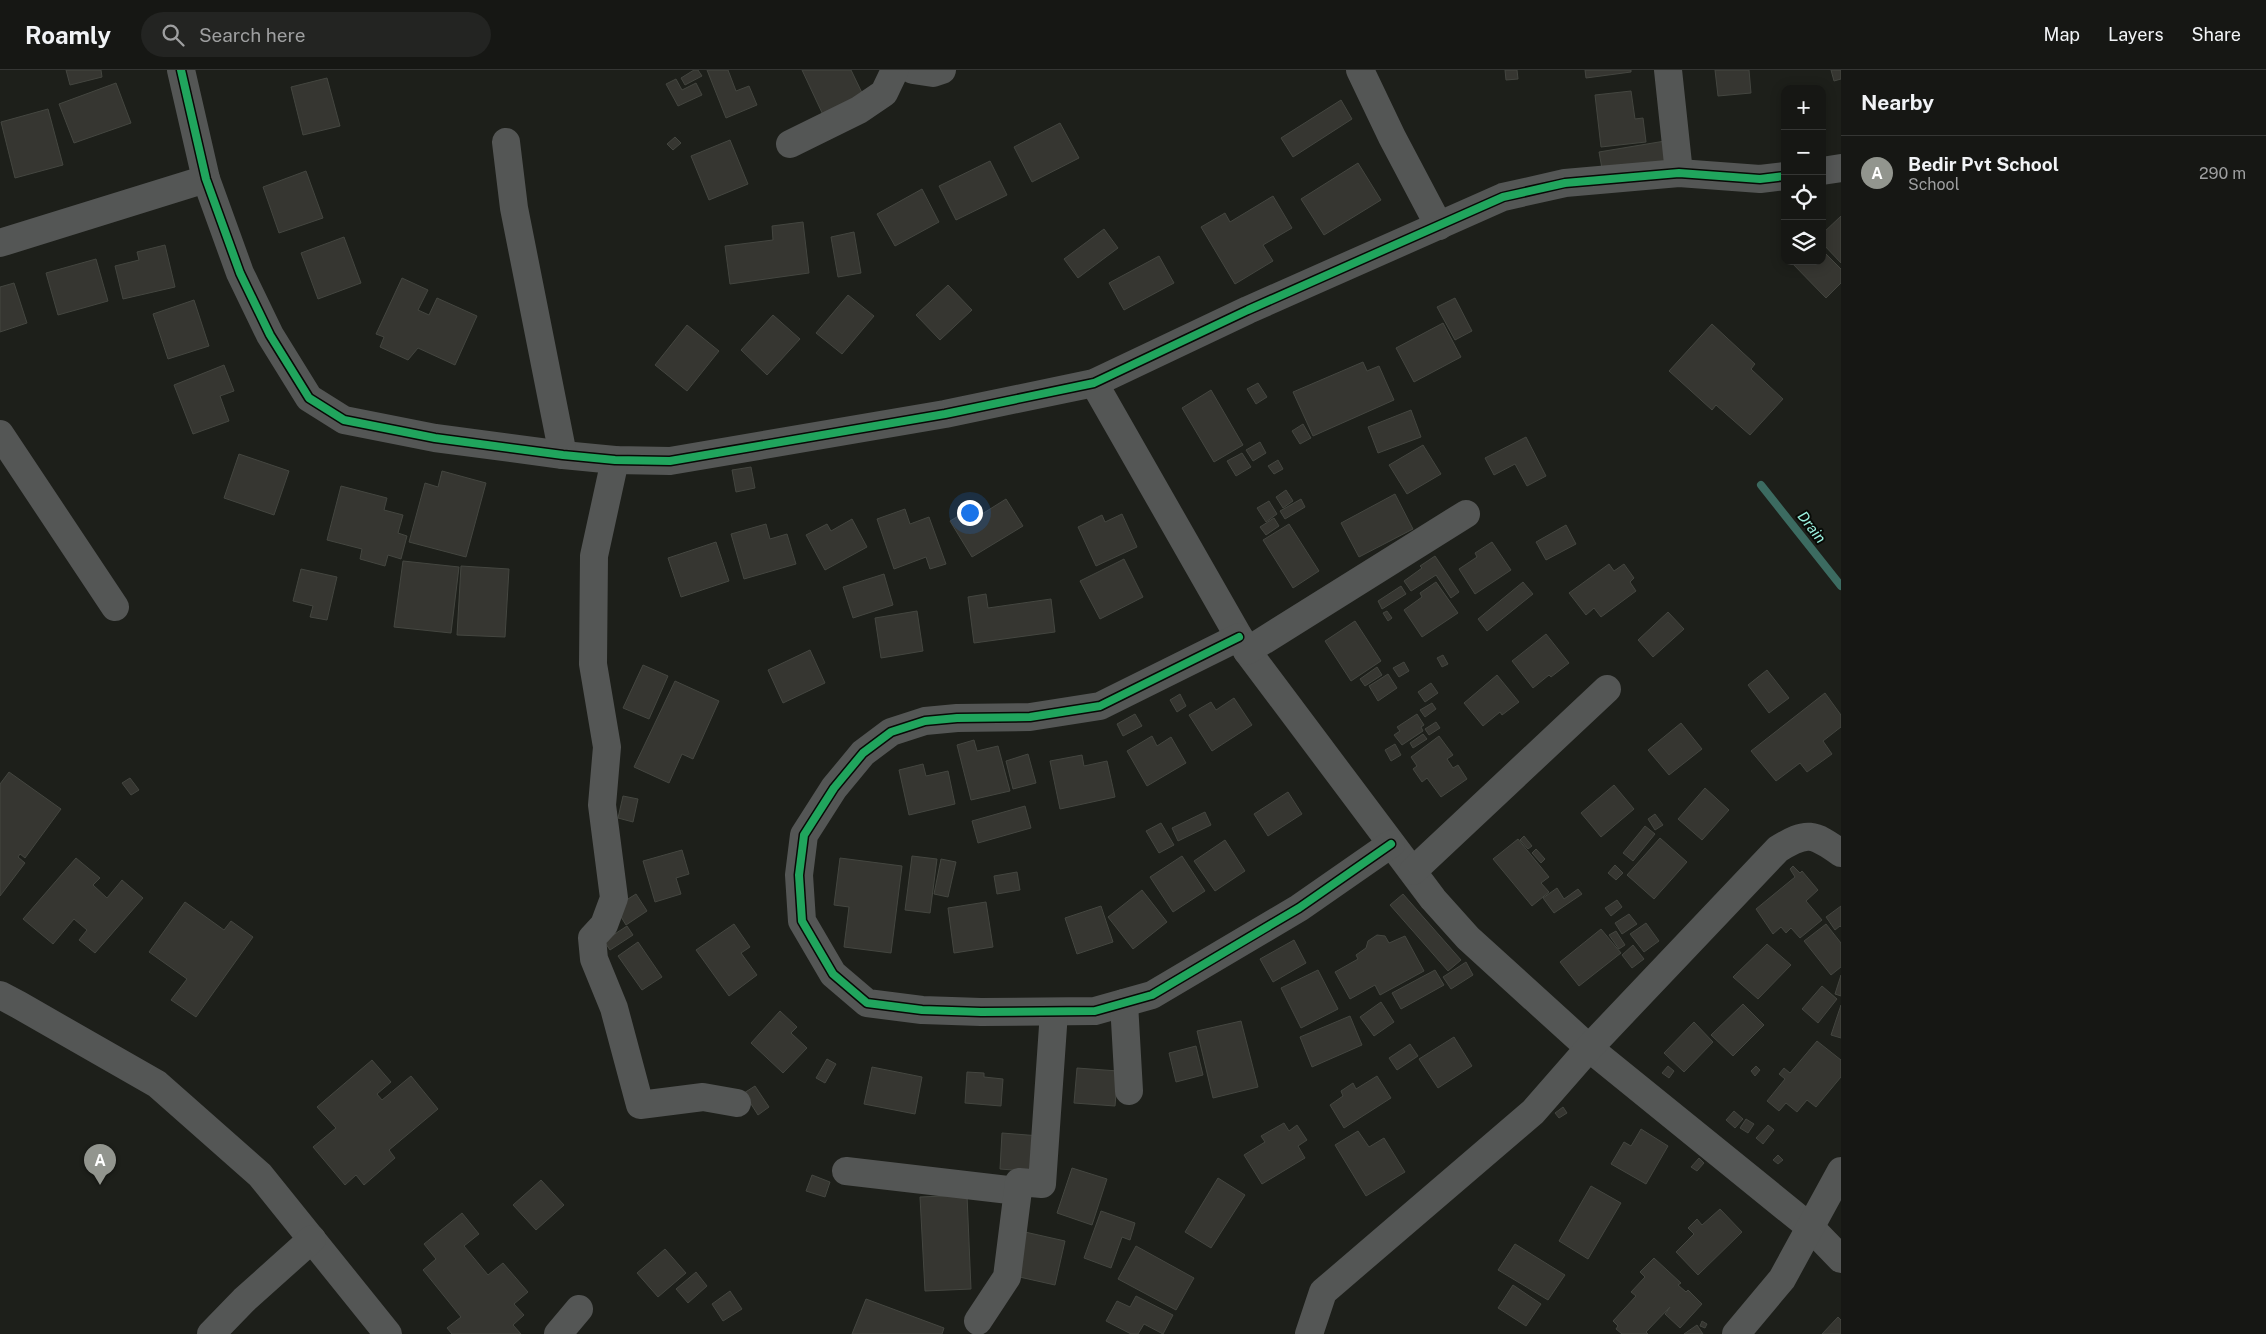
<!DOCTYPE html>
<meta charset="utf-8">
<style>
:root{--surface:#161714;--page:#232422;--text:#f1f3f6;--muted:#9e9fa0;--line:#353634;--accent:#92958e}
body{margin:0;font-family:"Public Sans",sans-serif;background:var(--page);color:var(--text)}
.controls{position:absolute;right:15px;top:15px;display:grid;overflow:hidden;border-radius:10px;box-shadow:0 2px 12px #0003}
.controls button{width:45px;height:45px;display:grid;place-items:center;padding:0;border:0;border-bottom:1px solid var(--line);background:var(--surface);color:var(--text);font:25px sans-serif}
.you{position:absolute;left:969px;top:442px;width:18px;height:18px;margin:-12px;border:4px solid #fff;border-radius:50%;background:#1a73e8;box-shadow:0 0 0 8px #1a73e833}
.badge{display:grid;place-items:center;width:32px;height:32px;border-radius:50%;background:var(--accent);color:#fff;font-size:16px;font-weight:700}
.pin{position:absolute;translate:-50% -41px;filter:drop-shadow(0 1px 2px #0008)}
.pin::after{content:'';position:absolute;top:26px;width:18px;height:15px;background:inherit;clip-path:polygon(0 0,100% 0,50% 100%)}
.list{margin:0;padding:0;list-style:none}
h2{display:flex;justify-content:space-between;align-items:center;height:65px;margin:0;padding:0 20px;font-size:21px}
h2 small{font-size:16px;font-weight:400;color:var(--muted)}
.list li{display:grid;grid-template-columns:32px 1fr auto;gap:15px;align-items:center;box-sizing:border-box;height:75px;padding:0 20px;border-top:1px solid var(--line)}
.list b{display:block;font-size:19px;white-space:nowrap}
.list p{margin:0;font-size:16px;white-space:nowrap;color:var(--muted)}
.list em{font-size:16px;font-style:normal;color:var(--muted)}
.icon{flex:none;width:28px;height:28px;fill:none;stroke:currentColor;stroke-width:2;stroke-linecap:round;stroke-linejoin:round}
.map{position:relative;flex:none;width:1841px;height:1264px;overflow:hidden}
header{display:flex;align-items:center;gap:30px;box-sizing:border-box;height:70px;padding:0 25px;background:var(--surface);border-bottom:1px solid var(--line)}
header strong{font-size:24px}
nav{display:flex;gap:28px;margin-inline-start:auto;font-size:18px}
.search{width:350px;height:45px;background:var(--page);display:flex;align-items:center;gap:12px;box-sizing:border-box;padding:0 18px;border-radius:28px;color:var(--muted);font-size:19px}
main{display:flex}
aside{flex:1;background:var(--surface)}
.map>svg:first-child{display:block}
</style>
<header>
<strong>Roamly</strong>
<div class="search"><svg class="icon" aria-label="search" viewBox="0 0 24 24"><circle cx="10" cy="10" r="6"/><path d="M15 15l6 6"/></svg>Search here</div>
<nav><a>Map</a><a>Layers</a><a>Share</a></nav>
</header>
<main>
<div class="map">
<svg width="1841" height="1264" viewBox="0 0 1841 1264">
<rect width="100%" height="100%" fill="#1d1f1a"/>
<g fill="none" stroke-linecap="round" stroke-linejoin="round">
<path stroke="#3c6b61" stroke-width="8" d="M1761,415L1841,516"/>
</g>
<g fill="#363631" stroke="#444640">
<path d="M66,0H101L102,7L70,15Z"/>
<path d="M694,0H698L702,6L685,15L681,8Z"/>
<path d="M707,0H728L736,21L749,16L757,35L726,48Z"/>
<path d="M802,0H851L865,29L824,47Z"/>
<path d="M1505,0H1517L1518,9L1506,10Z"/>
<path d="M1585,0H1631V2L1586,8Z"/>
<path d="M1715,0H1749L1751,23L1718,26Z"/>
<path d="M1831,0H1841V9L1834,11Z"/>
<path d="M327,8L340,56L303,65L291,17Z"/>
<path d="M676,9L682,20L696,13L702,25L678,36L666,14Z"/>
<path d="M116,13L131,53L74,73L59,34Z"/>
<path d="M1631,21L1635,49L1643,48L1646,72L1601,77L1595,25Z"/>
<path d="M1341,30L1352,49L1293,87L1281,68Z"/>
<path d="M48,39L63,95L15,108L1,52Z"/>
<path d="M1060,53L1079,88L1032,112L1014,77Z"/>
<path d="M675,67L681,73L673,80L667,74Z"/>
<path d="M730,70L748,114L709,130L691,86Z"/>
<path d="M1665,71L1668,93L1603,104L1599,82Z"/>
<path d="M990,91L1007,125L956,150L939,116Z"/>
<path d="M1358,93L1381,130L1324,165L1301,129Z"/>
<path d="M306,101L323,148L279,163L263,117Z"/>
<path d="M922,119L939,152L895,176L877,144Z"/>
<path d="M1273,126L1292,158L1263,175L1273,191L1235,214L1201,157L1225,143L1230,152Z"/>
<path d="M1841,146V193L1822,173V164Z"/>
<path d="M803,152L809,203L730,214L725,176L773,170L772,156Z"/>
<path d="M1104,159L1118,178L1078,208L1064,189Z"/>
<path d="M854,162L861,203L838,207L831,167Z"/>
<path d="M344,167L361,213L318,229L301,183Z"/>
<path d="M165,175L175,217L123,229L115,196L139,190L137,182Z"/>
<path d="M1822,180L1841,199V213L1826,228L1790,191H1822Z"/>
<path d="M1159,186L1174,213L1124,240L1109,213Z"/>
<path d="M96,189L108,231L58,245L46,203Z"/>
<path d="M402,208L428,220L418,240L429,245L437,228L477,246L455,295L418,278L408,290L380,277L384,267L376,264Z"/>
<path d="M14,213L27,253L0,262V217Z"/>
<path d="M948,215L972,240L940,270L916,245Z"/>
<path d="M848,225L874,246L842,284L816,263Z"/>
<path d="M1455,228L1472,261L1455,270L1437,237Z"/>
<path d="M194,230L209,276L168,289L153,244Z"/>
<path d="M773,245L800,269L767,305L741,280Z"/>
<path d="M1443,253L1461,287L1414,312L1396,278Z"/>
<path d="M1712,254L1755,294L1751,299L1783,329L1750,365L1716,335L1712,340L1669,301Z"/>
<path d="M687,255L719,281L687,321L655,295Z"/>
<path d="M1363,292L1367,301L1379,296L1394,330L1313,366L1293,322Z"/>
<path d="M224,295L234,321L220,326L229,351L193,364L174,315Z"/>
<path d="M1258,313L1267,327L1256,334L1247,319Z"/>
<path d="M1211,320L1243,375L1214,392L1182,338Z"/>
<path d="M1411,340L1421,367L1378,383L1368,357Z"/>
<path d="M1303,354L1311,368L1300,374L1292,361Z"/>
<path d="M1526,367L1546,406L1527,416L1515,394L1494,405L1485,388Z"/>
<path d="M1260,372L1266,383L1253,391L1246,380Z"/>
<path d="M1423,375L1441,404L1407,424L1389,395Z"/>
<path d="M1242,383L1251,397L1236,406L1227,391Z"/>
<path d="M239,384L289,401L274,445L224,428Z"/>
<path d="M1278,390L1283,399L1274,404L1268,396Z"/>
<path d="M751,397L755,418L736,422L732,400Z"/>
<path d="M442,401L486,413L466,487L409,472L425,413L438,417Z"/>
<path d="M341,416L387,428L384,440L403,445L398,463L407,466L401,489L388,485L385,496L360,489L362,479L327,470Z"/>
<path d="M1286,420L1293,431L1283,438L1276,427Z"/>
<path d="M1395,424L1413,459L1359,487L1341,453Z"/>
<path d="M1006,429L1023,456L972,487L950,451L977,435L982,444Z"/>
<path d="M1301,429L1305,437L1285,449L1280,441Z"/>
<path d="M1269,431L1277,444L1266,452L1257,438Z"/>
<path d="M905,439L910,454L929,447L946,494L930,499L926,487L894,499L877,449Z"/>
<path d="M1122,444L1137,477L1096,496L1078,457L1102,445L1105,452Z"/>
<path d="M1274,448L1279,456L1266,465L1260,457Z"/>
<path d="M852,449L867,477L825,500L806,465L827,454L831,461Z"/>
<path d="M766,454L770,469L787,464L796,494L744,509L731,464Z"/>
<path d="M1289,454L1319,501L1293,518L1263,470Z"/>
<path d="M1566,455L1576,474L1546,490L1536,472Z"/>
<path d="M716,472L729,511L681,527L668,488Z"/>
<path d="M1492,472L1511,500L1475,524L1459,499L1477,487L1475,483Z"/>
<path d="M1435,486L1459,522L1451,528L1436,505L1411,521L1404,511L1422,498L1420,496Z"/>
<path d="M1124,489L1143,527L1100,549L1080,511Z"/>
<path d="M403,491L459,497L451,563L394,557Z"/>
<path d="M1609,494L1614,501L1624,494L1634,508L1630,512L1636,521L1601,547L1594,538L1586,545L1569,523Z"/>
<path d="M461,496L509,499L505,567L457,565Z"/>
<path d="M301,499L337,507L327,550L310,547L313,536L293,531Z"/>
<path d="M884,504L893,535L853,548L843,517Z"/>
<path d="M1436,512L1458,543L1422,567L1404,540L1422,527L1420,523Z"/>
<path d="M1523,512L1533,524L1487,561L1478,549Z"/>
<path d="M1401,516L1406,524L1382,539L1378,531Z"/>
<path d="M986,524L988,538L1051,529L1055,562L974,573L968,527Z"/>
<path d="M917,541L923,581L881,588L875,548Z"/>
<path d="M1387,541L1392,548L1388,551L1383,543Z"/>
<path d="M1668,542L1684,559L1653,587L1638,570Z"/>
<path d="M1355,551L1381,591L1351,611L1325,571Z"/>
<path d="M1546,564L1569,593L1551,607L1549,605L1533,618L1512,591Z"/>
<path d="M810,580L825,613L783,633L768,600Z"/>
<path d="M1443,585L1448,594L1442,597L1437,588Z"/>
<path d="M1404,592L1409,601L1399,607L1393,598Z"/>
<path d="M643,595L668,606L649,649L623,638Z"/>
<path d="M1377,597L1382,605L1365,616L1360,609Z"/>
<path d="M1767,600L1789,628L1769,643L1748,615Z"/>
<path d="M1388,604L1397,618L1378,631L1369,616Z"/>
<path d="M1497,605L1519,632L1502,645L1500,642L1483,656L1464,633Z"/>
<path d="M675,611L719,631L693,689L682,684L669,713L634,697Z"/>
<path d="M1431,613L1438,623L1425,632L1418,622Z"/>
<path d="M1825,623L1841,645V657L1823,671L1832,684L1807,702L1800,693L1776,711L1751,681Z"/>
<path d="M1180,624L1186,636L1177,642L1170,630Z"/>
<path d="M1234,628L1252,655L1212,681L1189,645L1211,632L1216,640Z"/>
<path d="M1432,633L1436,639L1425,647L1420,640Z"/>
<path d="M1135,644L1142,656L1123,666L1117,654Z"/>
<path d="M1417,644L1424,655L1421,657L1423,661L1402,675L1394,665L1400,661L1397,657Z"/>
<path d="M1436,652L1440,658L1429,665L1425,659Z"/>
<path d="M1681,653L1702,679L1669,705L1648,680Z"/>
<path d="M1423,664L1427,669L1413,678L1410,673Z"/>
<path d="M1152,666L1157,676L1171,667L1186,693L1147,716L1127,681Z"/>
<path d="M1439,666L1453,685L1447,689L1453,698L1458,695L1467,709L1441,727L1427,708L1422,712L1413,699L1417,696L1411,687Z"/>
<path d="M974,670L977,681L998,676L1010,721L971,730L957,675Z"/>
<path d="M1395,674L1401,685L1391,691L1385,680Z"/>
<path d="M1028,684L1036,713L1013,719L1006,691Z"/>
<path d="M1082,685L1084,696L1107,691L1115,727L1060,739L1050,691Z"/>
<path d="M923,694L926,706L948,701L955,734L909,745L899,700Z"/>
<path d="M9,702L61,739L25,788L20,784L18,787L25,793L0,826V714Z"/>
<path d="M130,708L139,720L131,725L122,713Z"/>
<path d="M1614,715L1634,739L1601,767L1581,743Z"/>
<path d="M1705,718L1729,740L1702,770L1678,749Z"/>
<path d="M1288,722L1302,744L1268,766L1254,744Z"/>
<path d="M623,726L638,729L633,752L618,748Z"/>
<path d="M1025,736L1031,758L978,773L972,751Z"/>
<path d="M1205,742L1211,755L1178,771L1172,758Z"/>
<path d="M1655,744L1663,755L1655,760L1648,749Z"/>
<path d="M1161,753L1174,775L1159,783L1146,761Z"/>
<path d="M1645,756L1655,764L1633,791L1623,783Z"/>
<path d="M1524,766L1532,776L1528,779L1520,770Z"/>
<path d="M1660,768L1687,792L1654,829L1627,805Z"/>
<path d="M1518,769L1549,807L1541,813L1549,822L1532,836L1493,789Z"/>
<path d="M1225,770L1245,801L1215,821L1194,791Z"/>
<path d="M1536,779L1545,789L1541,793L1532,783Z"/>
<path d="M682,780L689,804L676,808L681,824L655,832L643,791Z"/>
<path d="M912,786L937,789L930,843L905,840Z"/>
<path d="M1182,786L1205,821L1173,842L1150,807Z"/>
<path d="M76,788L100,808L93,815L107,828L122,810L143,828L95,883L79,870L87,860L74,849L53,874L23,849Z"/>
<path d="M840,788L902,796L891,883L844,877L849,837L834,835Z"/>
<path d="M941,789L956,792L948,827L934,824Z"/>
<path d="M1615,795L1623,803L1616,810L1608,803Z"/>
<path d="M1793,796L1800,803L1802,801L1818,820L1806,831L1822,850L1800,868L1791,858L1786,863L1781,857L1773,864L1756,839L1795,807L1790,799Z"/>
<path d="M1017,802L1020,820L997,824L994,806Z"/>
<path d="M1557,818L1564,829L1578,819L1582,824L1554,843L1543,828Z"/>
<path d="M1142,820L1167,852L1133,879L1108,847Z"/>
<path d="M636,824L647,841L626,855L615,837Z"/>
<path d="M1403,824L1461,890L1448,901L1390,835Z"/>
<path d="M1617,830L1622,837L1611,846L1605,838Z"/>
<path d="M185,832L224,860L231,851L253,867L196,947L171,930L187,909L149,882Z"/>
<path d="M986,832L993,877L954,883L948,838Z"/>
<path d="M1101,836L1113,872L1077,884L1065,848Z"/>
<path d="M1841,836V857L1840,856L1835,860L1826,847Z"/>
<path d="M1629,844L1637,854L1622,864L1615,853Z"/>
<path d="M1646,853L1659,871L1644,882L1630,864Z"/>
<path d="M734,854L750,877L741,883L757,905L729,926L696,880Z"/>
<path d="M1826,854L1841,873V897L1831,905L1804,871Z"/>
<path d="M627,856L633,865L610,880L604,871Z"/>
<path d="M1601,859L1621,883L1579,916L1560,892Z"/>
<path d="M1616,861L1625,875L1619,879L1609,865Z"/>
<path d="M1377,865L1385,866L1389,873L1405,866L1424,901L1380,925L1375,915L1350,929L1335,902L1358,889L1356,885L1366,878L1368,871Z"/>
<path d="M1294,870L1306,893L1273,912L1260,889Z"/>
<path d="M638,872L662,907L642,920L618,886Z"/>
<path d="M1767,874L1791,895L1758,929L1733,907Z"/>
<path d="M1633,875L1644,889L1632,898L1622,885Z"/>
<path d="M1466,892L1473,905L1451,919L1443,907Z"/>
<path d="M1318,900L1338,939L1301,958L1281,918Z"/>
<path d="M1435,900L1444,915L1401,939L1392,923Z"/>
<path d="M1841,905V926L1835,924Z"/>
<path d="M1822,916L1837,929L1818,953L1802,939Z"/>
<path d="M1381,932L1394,952L1374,966L1360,947Z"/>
<path d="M1743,934L1764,955L1733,986L1711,965Z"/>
<path d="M1841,935V968L1831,965Z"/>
<path d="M780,941L797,957L791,963L807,978L783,1003L751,973Z"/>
<path d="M1350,946L1362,975L1312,997L1300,967Z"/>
<path d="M1241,951L1258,1017L1213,1028L1197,961Z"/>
<path d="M1694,952L1713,972L1684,1002L1664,983Z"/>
<path d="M1454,967L1472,996L1438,1018L1419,989Z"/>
<path d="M1817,971L1841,990V1007L1816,1037L1807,1030L1797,1042L1786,1033L1779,1041L1767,1031L1785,1009L1779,1004L1784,998L1790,1003Z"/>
<path d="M1410,974L1418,986L1397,1000L1389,988Z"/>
<path d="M1196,976L1203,1005L1176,1012L1169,983Z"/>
<path d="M827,989L836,994L825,1013L816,1008Z"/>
<path d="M372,990L391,1012L377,1024L382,1030L411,1006L438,1039L389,1080L395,1088L364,1115L356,1105L345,1115L313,1077L336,1058L317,1037Z"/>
<path d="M1668,996L1674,1001L1669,1008L1662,1003Z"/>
<path d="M1756,996L1760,1000L1755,1006L1751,1001Z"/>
<path d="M872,997L922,1007L915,1044L864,1034Z"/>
<path d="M1077,998L1118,1001L1115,1036L1074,1033Z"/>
<path d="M967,1002L984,1003V1007L1003,1009L1001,1036L965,1033Z"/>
<path d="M1377,1006L1391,1028L1344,1058L1330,1035L1343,1026L1341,1021L1353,1013L1356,1019Z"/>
<path d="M755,1016L769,1037L758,1045L744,1023Z"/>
<path d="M1563,1037L1567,1043L1559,1048L1555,1043Z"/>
<path d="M1734,1041L1743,1049L1735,1058L1726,1050Z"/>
<path d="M1746,1049L1754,1054L1748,1063L1740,1058Z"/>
<path d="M1284,1053L1289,1061L1297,1055L1307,1070L1298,1076L1305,1088L1262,1114L1244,1085L1265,1072L1261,1066Z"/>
<path d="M1768,1055L1774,1060L1763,1074L1756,1068Z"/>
<path d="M1641,1059L1668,1076L1646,1114L1611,1094L1624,1072L1631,1076Z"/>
<path d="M1358,1061L1369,1077L1384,1068L1405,1102L1366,1126L1335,1075Z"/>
<path d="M1002,1063L1040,1066L1038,1102L1000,1099Z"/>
<path d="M1778,1085L1783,1090L1778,1094L1773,1090Z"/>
<path d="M1699,1088L1704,1093L1697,1101L1691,1097Z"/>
<path d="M1072,1098L1107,1109L1092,1155L1057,1143Z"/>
<path d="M812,1105L830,1112L825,1127L806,1121Z"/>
<path d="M1218,1108L1245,1125L1211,1178L1185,1162Z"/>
<path d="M541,1110L564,1135L536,1160L513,1135Z"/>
<path d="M1591,1116L1621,1133L1588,1189L1559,1171Z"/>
<path d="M967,1125L971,1219L925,1221L920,1127Z"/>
<path d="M1720,1139L1742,1162L1698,1205L1676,1182L1694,1164L1688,1158L1697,1149L1702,1155Z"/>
<path d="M1101,1141L1135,1153L1130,1170L1122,1167L1111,1198L1084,1188Z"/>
<path d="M462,1143L479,1164L464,1176L488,1205L503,1193L528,1222L514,1234L524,1245L513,1255L521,1264H452L447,1258L461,1247L423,1200L436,1189L424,1174Z"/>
<path d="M1025,1162L1065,1171L1055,1215L1015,1206Z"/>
<path d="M1515,1174L1565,1205L1548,1230L1498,1200Z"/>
<path d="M1136,1176L1194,1208L1176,1240L1118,1209Z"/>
<path d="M665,1179L686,1203L658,1227L637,1203Z"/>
<path d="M1654,1188L1681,1213L1678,1215L1686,1222L1688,1220L1702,1234L1680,1258L1665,1244L1670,1237L1646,1262L1648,1264H1622L1616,1259L1618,1256L1613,1251L1636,1226L1631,1222L1645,1207L1640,1202Z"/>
<path d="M696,1202L707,1216L688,1233L676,1219Z"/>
<path d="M1513,1215L1541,1234L1526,1256L1498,1238Z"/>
<path d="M730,1221L742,1239L723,1251L712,1234Z"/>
<path d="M1136,1226L1173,1245L1163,1264L1144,1254L1138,1264H1131L1106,1251L1117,1231L1130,1237Z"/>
<path d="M866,1229L944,1258L942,1264H852Z"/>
<path d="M1838,1247L1841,1250V1264H1822Z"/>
<path d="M1702,1251L1707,1254L1705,1258L1700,1256Z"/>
<path d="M1697,1255L1703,1264H1684Z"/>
</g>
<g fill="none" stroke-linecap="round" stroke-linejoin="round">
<g stroke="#545655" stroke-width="28">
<path d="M181,0L206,109L240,203L270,265L309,328L344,350L435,368L563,385L615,390L670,391L945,344L1094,313L1248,240L1503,127L1565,113L1679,103L1760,109L1785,106"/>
<path d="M913,0L933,3L942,0"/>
<path d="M1360,0L1392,67L1439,156"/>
<path d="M1668,0L1679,103"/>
<path d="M506,72L514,138L563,385"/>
<path d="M790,74L859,40L884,23L895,0"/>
<path d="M1822,101L1841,98"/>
<path d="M0,173L206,109"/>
<path d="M1094,313L1247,581L1433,829L1468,868L1589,978L1811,1158L1841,1189"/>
<path d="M0,364L115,537"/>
<path d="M615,390L594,486L593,594L607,677L602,735L614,828L604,855L592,868L594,889L614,938L640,1035L703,1027L737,1033"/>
<path d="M1239,567L1100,636L1030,647L957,648L925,651L891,662L863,683L834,718L804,765L799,805L802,851L833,904L867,933L922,940L981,942L1095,941L1152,925L1299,838L1391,774"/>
<path d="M1247,581L1466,444"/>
<path d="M1413,801L1607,619"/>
<path d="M0,925L19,935L157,1014L260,1105L388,1264"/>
<path d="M1124,933L1129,1021"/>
<path d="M846,1101L1018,1121"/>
<path d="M978,1251L1007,1207L1019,1112L1042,1114L1054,942"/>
<path d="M211,1264L244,1230L312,1169"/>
<path d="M558,1264L579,1239"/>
<path d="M1309,1264L1323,1222L1533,1042L1589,978L1778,779C1807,761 1813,763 1841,783"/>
<path d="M1736,1264L1782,1209L1841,1101"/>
</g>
<defs>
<g id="cycleway">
<path d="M181,0L206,109L240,203L270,265L309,328L344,350L435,368L563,385L615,390L670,391L945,344L1094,313L1248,240L1503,127L1565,113L1679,103L1760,109L1785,106"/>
<path d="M1239,567L1100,636L1030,647L957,648L925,651L891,662L863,683L834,718L804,765L799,805L802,851L833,904L867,933L922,940L981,942L1095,941L1152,925L1299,838L1391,774"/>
</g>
</defs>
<use href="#cycleway" stroke="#080a06" stroke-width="11"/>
<use href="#cycleway" stroke="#20a55d" stroke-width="8"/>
</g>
<g text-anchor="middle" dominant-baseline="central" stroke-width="4" stroke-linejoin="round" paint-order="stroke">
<g font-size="15" font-style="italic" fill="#9bf1df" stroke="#080a06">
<text transform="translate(1812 457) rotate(52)">Drain</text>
</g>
</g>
</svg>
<div class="controls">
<button>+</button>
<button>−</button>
<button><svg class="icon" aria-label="locate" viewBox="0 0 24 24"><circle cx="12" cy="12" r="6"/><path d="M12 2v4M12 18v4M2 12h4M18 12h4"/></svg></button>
<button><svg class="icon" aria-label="layers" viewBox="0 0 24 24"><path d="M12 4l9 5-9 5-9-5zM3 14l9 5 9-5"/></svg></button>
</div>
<div class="you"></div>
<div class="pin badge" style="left:100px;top:1115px">A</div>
</div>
<aside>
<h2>Nearby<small></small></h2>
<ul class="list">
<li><span class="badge">A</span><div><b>Bedir Pvt School</b><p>School</p></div><em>290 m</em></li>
</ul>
</aside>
</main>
